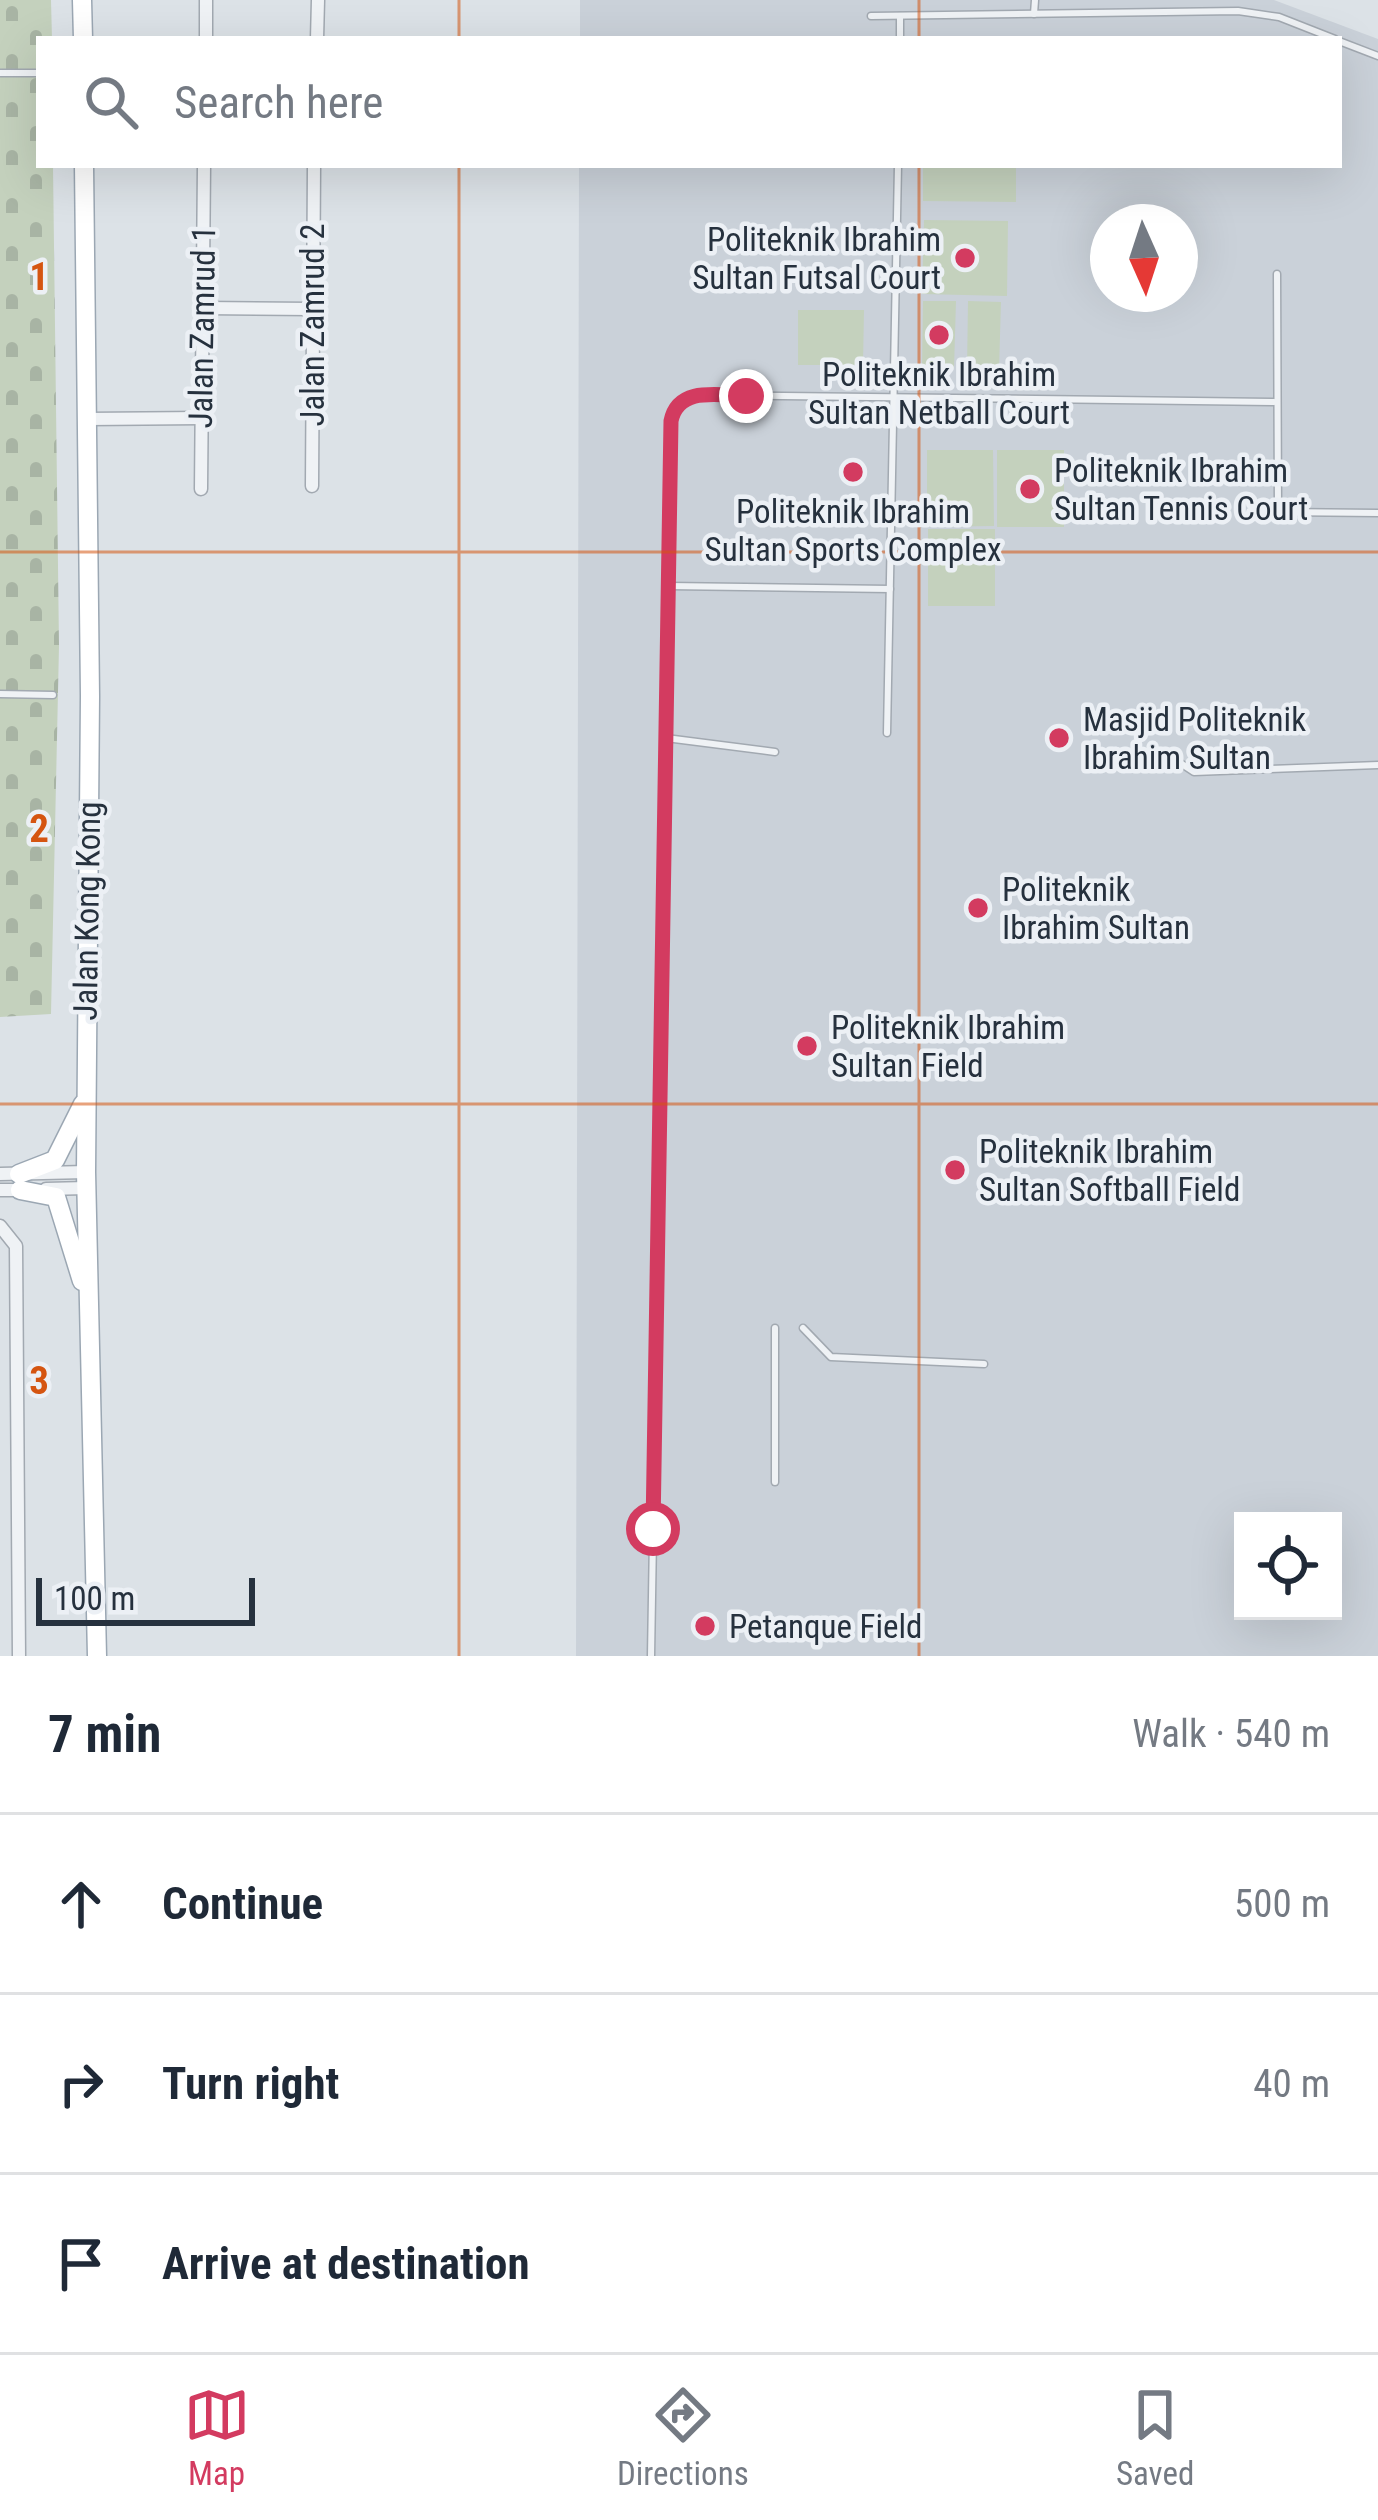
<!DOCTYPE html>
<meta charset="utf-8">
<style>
:root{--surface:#fff;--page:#f6f6f7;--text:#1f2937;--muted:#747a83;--line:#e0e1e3;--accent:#d33b60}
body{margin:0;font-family:"Roboto Condensed",sans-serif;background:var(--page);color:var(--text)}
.controls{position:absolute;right:36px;bottom:36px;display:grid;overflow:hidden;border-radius:0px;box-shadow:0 12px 48px #0002}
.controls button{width:108px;height:108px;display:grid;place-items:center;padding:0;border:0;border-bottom:3px solid var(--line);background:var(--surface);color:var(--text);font:60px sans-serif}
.compass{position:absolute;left:1090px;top:204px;width:108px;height:108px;border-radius:50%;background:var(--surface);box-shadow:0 12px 48px #0002;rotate:177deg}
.scale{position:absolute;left:36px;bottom:30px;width:219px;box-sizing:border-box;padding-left:12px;border:6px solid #26313e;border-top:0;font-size:33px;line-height:42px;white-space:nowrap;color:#26313e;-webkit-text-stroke:9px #ecf0f5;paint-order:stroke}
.stop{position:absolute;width:36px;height:36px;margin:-27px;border:9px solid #d33b60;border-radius:50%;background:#fff}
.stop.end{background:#d33b60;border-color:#fff;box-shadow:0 3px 12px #0008}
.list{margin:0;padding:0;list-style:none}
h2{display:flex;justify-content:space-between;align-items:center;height:156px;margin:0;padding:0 48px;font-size:51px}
h2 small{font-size:39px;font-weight:400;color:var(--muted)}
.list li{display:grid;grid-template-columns:78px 1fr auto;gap:36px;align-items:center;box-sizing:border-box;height:180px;padding:0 48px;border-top:3px solid var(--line)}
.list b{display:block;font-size:45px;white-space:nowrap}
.list em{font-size:39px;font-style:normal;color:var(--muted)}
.icon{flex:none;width:66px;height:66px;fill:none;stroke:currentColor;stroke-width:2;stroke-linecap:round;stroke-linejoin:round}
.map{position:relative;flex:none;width:1378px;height:1656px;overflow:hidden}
.search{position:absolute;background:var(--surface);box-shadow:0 12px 48px #0002;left:36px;right:36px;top:36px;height:132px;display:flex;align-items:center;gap:30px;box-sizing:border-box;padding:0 42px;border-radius:0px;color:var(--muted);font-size:45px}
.sheet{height:696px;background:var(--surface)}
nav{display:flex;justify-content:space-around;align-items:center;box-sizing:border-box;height:168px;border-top:3px solid var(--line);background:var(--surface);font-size:33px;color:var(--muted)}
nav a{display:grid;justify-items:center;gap:6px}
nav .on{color:var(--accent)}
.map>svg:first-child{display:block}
</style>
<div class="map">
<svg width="1378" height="1656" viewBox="0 0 1378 1656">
<defs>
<pattern id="cemetery-stones" width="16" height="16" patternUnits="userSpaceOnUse" patternTransform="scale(3)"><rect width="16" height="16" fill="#c4d1bd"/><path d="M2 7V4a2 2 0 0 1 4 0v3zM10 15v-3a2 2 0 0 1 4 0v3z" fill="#a8b4a4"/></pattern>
</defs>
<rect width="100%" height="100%" fill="#dce2e7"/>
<path fill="#cad1d9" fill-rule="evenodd" d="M580,0H1274L1378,39V1656H576L579,165H1339V39H580ZM1108,222H1180V294H1108ZM1243,1521H1333V1611H1243Z"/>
<g fill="#c4d1bd">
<path d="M923,165H1016V202L923,201Z"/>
<path d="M924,220L1008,221L1007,296L922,294Z"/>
<path d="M923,301H956L954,369L922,368Z"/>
<path d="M968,301L1001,302L999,370L967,369Z"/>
<path d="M798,310H864L863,365H798Z"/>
<path d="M927,450H993L994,526L927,527Z"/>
<rect x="997" y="450" width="67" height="77"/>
<rect x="928" y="529" width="67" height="77"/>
</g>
<path fill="url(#cemetery-stones)" d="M0,0H51L52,39H39V165H53L59,646L51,1014L0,1017Z"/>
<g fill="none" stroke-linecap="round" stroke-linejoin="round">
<defs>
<g id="service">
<path d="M1034,14L1035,0"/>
<path d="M871,16L1238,11L1279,17L1335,39"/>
<path d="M900,39V16"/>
<path d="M1339,41L1378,56"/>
<path d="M0,73H39"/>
<path d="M1277,274L1278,512L1378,513"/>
<path d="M668,586L890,589"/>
<path d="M0,694L53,695"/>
<path d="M887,733L898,165"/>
<path d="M666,738L775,752"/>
<path d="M1165,753L1194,772L1378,765"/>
<path d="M803,1328L831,1357L984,1364"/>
<path d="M775,1482V1328"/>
<path d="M651,1656L672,411L687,397L704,395L1274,402"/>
</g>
<g id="minor">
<path d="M206,39V0"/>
<path d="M317,39L318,0"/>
<path d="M203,308L312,309"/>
<path d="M87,419L202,418"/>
<path d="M312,486L314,165"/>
<path d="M201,489L204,165"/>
<path d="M0,1174L86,1172"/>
<path d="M46,1189L86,1188"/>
<path d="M0,1190H25"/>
<path d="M0,1226L16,1246L19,1656"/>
</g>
<g id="primary">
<path d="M82,0L83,39"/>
<path d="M84,165L90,696L86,1172L97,1656"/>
<path d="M19,1174L55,1160L83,1104"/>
<path d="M20,1190L56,1197L82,1281"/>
</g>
</defs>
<use href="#service" stroke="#a2a9b1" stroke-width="9"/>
<use href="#minor" stroke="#a2a9b1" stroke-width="15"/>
<use href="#primary" stroke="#9ba7b3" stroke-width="21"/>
<use href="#service" stroke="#eff2f5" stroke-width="6"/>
<use href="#minor" stroke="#eff2f5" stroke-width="12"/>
<use href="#primary" stroke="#fff" stroke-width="18"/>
</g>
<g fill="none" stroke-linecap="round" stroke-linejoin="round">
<path stroke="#d33b60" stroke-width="15" d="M653,1529L671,421C678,386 718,395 746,396"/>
</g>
<path fill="none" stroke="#d55511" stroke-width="3" stroke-opacity="0.55" d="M459,0V39M919,0V39M459,165V1656M919,165V1656M0,552H1378M0,1104H1378"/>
<g fill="#d33b60" stroke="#ecf0f5" stroke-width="4.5">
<circle cx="965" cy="258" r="12"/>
<circle cx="939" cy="335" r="12"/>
<circle cx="853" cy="472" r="12"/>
<circle cx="1030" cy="489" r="12"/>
<circle cx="1059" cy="738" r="12"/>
<circle cx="978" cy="908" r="12"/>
<circle cx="807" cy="1046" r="12"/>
<circle cx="955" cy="1170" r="12"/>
<circle cx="705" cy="1626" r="12"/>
</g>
<g text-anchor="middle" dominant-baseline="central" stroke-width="9" stroke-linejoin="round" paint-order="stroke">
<g font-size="33" fill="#26313e" stroke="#ecf0f5" text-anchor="start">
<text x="941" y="239" text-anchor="end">Politeknik Ibrahim<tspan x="941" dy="38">Sultan Futsal Court</tspan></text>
<text x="939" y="374" text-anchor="middle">Politeknik Ibrahim<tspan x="939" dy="38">Sultan Netball Court</tspan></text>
<text x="1054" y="470">Politeknik Ibrahim<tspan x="1054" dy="38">Sultan Tennis Court</tspan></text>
<text x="853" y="511" text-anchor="middle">Politeknik Ibrahim<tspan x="853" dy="38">Sultan Sports Complex</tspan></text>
<text x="1083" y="719">Masjid Politeknik<tspan x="1083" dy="38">Ibrahim Sultan</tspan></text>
<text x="1002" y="889">Politeknik<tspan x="1002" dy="38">Ibrahim Sultan</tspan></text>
<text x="831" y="1027">Politeknik Ibrahim<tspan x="831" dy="38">Sultan Field</tspan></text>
<text x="979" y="1151">Politeknik Ibrahim<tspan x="979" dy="38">Sultan Softball Field</tspan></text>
<text x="729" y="1626">Petanque Field</text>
</g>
<g font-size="33" fill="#26313e" stroke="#ecf0f5">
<text transform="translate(312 325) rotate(-90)">Jalan Zamrud 2</text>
<text transform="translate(202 327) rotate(-89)">Jalan Zamrud 1</text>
<text transform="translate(87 911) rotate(-89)">Jalan Kong Kong</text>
</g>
</g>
<g font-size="39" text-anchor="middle" font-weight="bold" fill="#d55511" stroke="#ecf0f5" stroke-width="9" stroke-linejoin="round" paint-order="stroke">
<text x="39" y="290">1</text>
<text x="39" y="842">2</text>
<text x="39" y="1394">3</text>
</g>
</svg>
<div class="controls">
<button><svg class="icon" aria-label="locate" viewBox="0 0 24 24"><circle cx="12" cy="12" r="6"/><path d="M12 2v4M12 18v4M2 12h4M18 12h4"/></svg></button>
</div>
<svg class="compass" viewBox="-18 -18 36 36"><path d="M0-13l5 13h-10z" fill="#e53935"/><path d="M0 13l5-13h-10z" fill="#747a83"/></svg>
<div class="scale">100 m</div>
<div class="stop" style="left:653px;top:1529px"></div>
<div class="stop end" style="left:746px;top:396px"></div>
<div class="search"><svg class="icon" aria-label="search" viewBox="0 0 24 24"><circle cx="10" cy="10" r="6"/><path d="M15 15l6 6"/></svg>Search here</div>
</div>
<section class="sheet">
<h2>7 min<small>Walk · 540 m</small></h2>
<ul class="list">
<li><svg class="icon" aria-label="ahead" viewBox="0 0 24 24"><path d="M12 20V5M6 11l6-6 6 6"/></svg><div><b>Continue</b></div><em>500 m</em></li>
<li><svg class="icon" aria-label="right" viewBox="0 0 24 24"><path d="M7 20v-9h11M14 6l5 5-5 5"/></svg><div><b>Turn right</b></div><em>40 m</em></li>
<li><svg class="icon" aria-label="arrive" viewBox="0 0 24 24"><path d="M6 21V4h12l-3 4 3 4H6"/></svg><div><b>Arrive at destination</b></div></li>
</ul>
</section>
<nav>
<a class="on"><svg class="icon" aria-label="map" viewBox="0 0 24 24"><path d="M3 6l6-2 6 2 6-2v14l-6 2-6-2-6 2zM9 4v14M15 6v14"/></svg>Map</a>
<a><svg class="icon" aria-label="directions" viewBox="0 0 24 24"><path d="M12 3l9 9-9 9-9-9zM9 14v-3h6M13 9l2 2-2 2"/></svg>Directions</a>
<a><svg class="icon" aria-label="saved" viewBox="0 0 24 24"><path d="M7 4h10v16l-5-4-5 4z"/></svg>Saved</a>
</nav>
